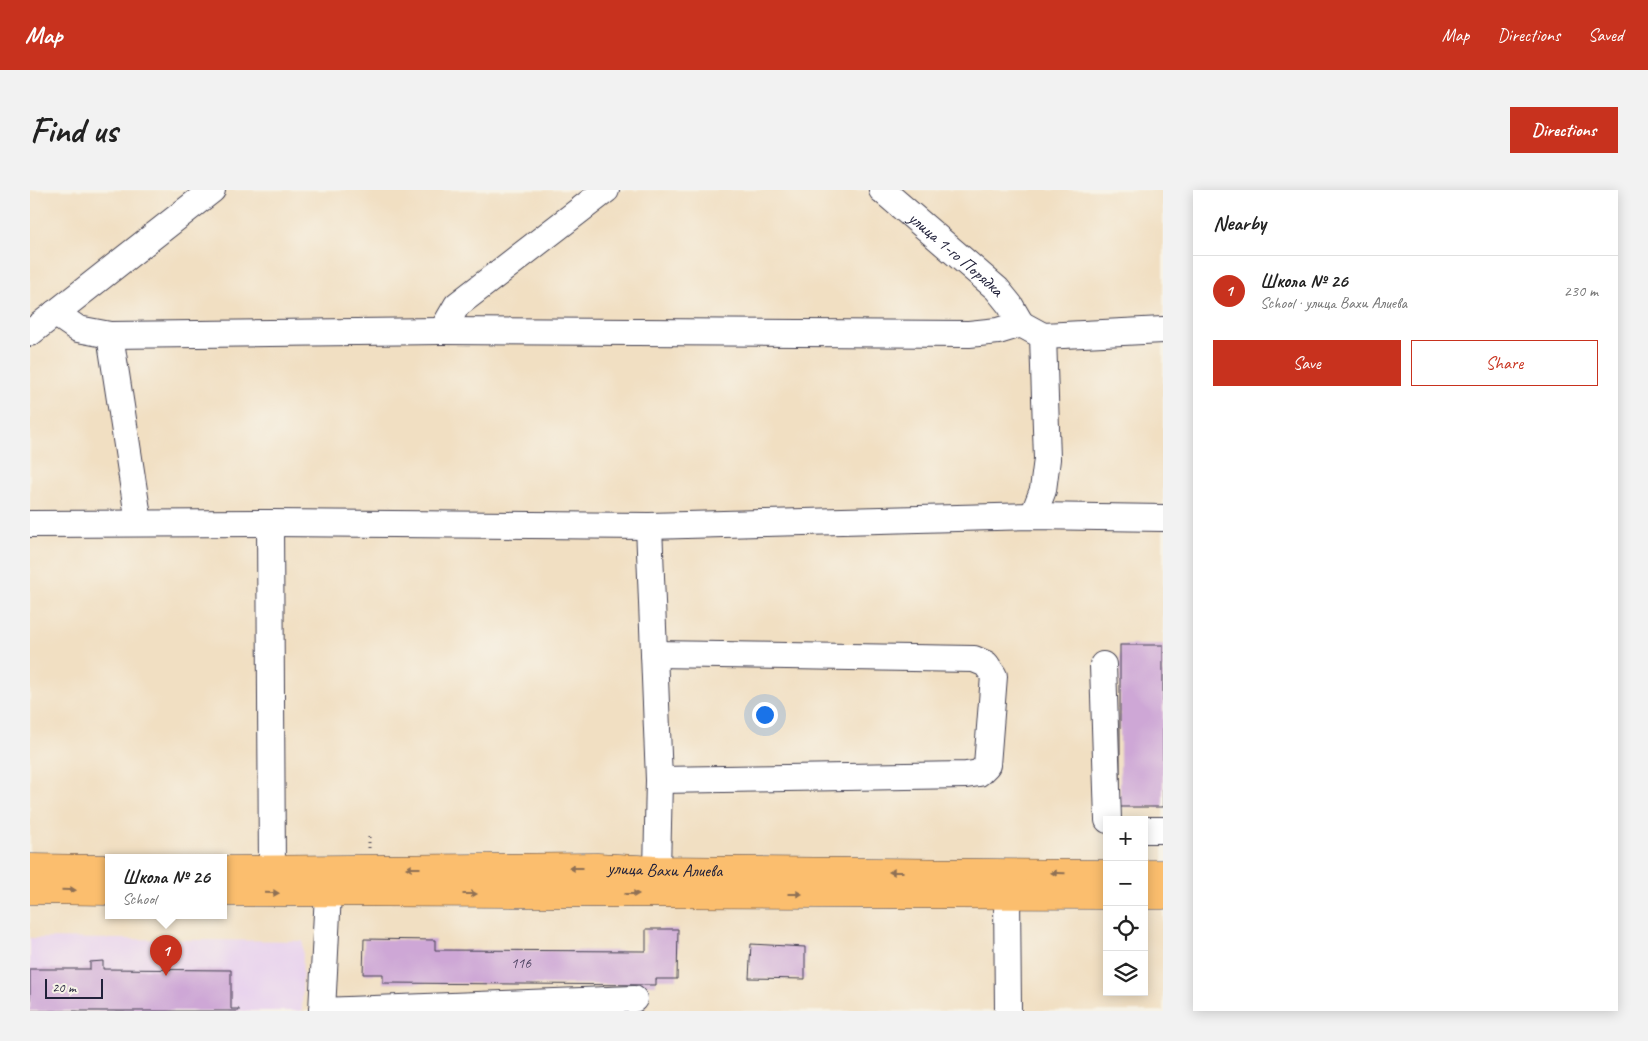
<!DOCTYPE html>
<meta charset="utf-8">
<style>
:root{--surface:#fff;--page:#f2f2f2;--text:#222;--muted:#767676;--line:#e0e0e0;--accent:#c8321e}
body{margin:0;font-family:Caveat,sans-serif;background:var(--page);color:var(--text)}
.controls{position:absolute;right:15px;bottom:15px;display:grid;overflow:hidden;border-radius:0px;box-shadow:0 2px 12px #0003}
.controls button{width:45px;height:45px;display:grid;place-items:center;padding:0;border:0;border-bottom:1px solid var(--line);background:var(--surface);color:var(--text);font:25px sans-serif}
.scale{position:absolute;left:15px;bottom:12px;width:58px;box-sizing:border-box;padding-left:5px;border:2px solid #22223b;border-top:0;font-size:14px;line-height:18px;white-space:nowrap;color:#22223b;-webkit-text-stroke:4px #f7f3e8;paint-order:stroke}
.you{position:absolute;left:734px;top:524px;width:18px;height:18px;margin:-12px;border:4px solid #fff;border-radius:50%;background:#1a73e8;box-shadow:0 0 0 8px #1a73e833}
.badge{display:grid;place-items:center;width:32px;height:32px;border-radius:50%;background:var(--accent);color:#fff;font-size:16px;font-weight:700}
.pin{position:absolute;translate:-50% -41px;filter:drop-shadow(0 1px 2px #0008)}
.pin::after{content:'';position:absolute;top:26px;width:18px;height:15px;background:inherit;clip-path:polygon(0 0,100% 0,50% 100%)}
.popup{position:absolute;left:75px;top:664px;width:122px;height:65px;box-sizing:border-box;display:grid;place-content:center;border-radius:0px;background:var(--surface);filter:drop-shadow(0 1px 4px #0005);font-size:16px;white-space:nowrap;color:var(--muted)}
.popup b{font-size:19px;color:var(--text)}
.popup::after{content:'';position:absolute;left:50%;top:100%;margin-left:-10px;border:10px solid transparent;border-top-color:var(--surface)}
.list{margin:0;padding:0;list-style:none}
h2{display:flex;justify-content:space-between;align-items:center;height:65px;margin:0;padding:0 20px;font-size:21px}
h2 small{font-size:16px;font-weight:400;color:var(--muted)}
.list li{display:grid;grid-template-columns:32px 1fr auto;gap:15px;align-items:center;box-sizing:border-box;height:70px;padding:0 20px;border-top:1px solid var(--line)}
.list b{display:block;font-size:19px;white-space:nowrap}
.list p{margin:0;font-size:16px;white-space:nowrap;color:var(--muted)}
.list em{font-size:16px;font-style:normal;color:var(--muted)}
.actions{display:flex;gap:10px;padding:15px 20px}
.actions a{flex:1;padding:11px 0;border:1px solid var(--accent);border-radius:0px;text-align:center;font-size:18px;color:var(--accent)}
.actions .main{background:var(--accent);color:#fff}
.icon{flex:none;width:28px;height:28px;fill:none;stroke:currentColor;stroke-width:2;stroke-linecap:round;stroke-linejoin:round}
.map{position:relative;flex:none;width:1133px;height:821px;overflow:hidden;border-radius:0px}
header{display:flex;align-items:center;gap:30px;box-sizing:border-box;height:70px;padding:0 25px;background:var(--accent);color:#fff}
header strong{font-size:24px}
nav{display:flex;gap:28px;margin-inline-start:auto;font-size:18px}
.intro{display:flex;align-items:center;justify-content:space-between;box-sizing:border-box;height:120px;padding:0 30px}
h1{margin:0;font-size:35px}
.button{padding:12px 22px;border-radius:0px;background:var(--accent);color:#fff;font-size:18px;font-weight:700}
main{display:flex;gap:30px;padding:0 30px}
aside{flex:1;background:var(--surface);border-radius:0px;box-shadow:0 2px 12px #0003}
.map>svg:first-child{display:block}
</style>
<header>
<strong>Map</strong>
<nav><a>Map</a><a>Directions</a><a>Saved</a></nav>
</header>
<div class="intro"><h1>Find us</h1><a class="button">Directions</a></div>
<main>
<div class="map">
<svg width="1133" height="821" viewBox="0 0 1133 821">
<rect width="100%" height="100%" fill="#f7f3e8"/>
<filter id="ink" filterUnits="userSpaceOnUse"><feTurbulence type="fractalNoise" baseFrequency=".02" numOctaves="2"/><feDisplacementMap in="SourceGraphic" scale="10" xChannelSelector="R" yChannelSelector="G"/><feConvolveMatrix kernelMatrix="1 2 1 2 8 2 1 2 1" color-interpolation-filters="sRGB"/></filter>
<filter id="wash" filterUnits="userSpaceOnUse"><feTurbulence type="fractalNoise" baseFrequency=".0096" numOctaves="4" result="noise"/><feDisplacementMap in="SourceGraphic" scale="20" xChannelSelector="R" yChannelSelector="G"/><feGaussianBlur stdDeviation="1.12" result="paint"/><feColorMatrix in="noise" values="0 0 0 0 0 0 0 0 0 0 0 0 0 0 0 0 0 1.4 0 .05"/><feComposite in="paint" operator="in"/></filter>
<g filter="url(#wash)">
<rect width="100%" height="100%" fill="#f1dfc2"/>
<path fill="#e8d2ee" d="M0,748L273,751L272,821H0Z"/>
<g id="blocks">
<g fill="#cea7d6">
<rect x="1090" y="455" width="43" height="162"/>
<path d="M616,739H648L647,789H626V795L353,793V784H333L334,749L405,750V760L616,761Z"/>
<path d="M721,754L775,757V789L719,788Z"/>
<path d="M73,771V779L201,780V819H209V821H0V779H60V772Z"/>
</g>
</g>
</g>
<g filter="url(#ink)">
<use href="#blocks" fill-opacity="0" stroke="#413e4f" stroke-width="1"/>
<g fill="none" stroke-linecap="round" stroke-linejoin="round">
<defs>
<g id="minor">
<path id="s1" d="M852,0L967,99L980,115L991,134"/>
<path d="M25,123L48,139L80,145L412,141L939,144L968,141L991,134L1013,146L1017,269L1013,300L1003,326"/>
<path d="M412,141L427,115L576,0"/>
<path d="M0,143L182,0"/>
<path d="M80,145L109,333"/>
<path d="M1013,146L1133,140"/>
<path d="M240,333L242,680"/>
<path d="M0,334L240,333L619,336L1003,326L1133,328"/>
<path d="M619,336L629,590L627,680"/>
<path d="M624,464L944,469L956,474L964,486L957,575L949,583L936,585L629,590"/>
<path d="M1073,475L1078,630"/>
<path d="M1114,640H1133"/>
<path d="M977,705L978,821"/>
<path d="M292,821L604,809"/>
<path d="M292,821L298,703"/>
</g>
<g id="major">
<path d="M0,678L78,679"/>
<path id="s2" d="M194,680L567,677L627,680L1077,684"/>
<path d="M1114,684H1133"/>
<path d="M0,700L78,701"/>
<path d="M194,702L1077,705"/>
<path d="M1114,705H1133"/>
</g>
</defs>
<use href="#minor" stroke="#413e4f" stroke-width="28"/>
<use href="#major" stroke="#413e4f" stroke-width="29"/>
<path stroke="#413e4f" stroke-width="3" stroke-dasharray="1 4" stroke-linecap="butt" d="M339,658V643"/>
<use href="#minor" stroke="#fff" stroke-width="26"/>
<use href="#major" stroke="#fbbe6e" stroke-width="28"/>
</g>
<defs><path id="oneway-solid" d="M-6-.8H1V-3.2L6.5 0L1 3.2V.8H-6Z" transform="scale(1.25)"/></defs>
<g fill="#8e7054">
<use href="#oneway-solid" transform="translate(383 678) rotate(180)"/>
<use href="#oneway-solid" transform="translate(546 678) rotate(180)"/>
<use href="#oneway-solid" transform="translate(866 682) rotate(-180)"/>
<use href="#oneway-solid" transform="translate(1028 683) rotate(-179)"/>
<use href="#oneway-solid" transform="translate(39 700) rotate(1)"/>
<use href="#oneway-solid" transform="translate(242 703) rotate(1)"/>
<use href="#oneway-solid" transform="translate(440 704)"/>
<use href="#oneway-solid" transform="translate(602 704)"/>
<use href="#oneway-solid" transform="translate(765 704)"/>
</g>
</g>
<g text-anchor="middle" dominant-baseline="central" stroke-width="4" stroke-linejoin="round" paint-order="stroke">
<g font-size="15" fill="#4d4362">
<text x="491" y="773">116</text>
</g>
<g font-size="18" fill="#22223b" stroke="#f7f3e8">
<text stroke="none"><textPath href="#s1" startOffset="98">улица 1-го Порядка</textPath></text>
<text stroke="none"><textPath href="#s2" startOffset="441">улица Вахи Алиева</textPath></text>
</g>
</g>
</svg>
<div class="controls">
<button>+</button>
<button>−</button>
<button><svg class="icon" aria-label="locate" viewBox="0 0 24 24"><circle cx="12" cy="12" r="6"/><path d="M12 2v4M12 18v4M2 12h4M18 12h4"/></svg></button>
<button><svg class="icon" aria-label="layers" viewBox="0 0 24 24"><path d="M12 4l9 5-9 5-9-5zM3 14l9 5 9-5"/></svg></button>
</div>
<div class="scale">20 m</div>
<div class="you"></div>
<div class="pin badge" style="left:136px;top:786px">1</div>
<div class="popup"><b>Школа № 26</b>School</div>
</div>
<aside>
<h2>Nearby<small></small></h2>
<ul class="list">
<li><span class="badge">1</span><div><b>Школа № 26</b><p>School · улица Вахи Алиева</p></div><em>230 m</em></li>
</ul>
<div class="actions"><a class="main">Save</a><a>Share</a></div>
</aside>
</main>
